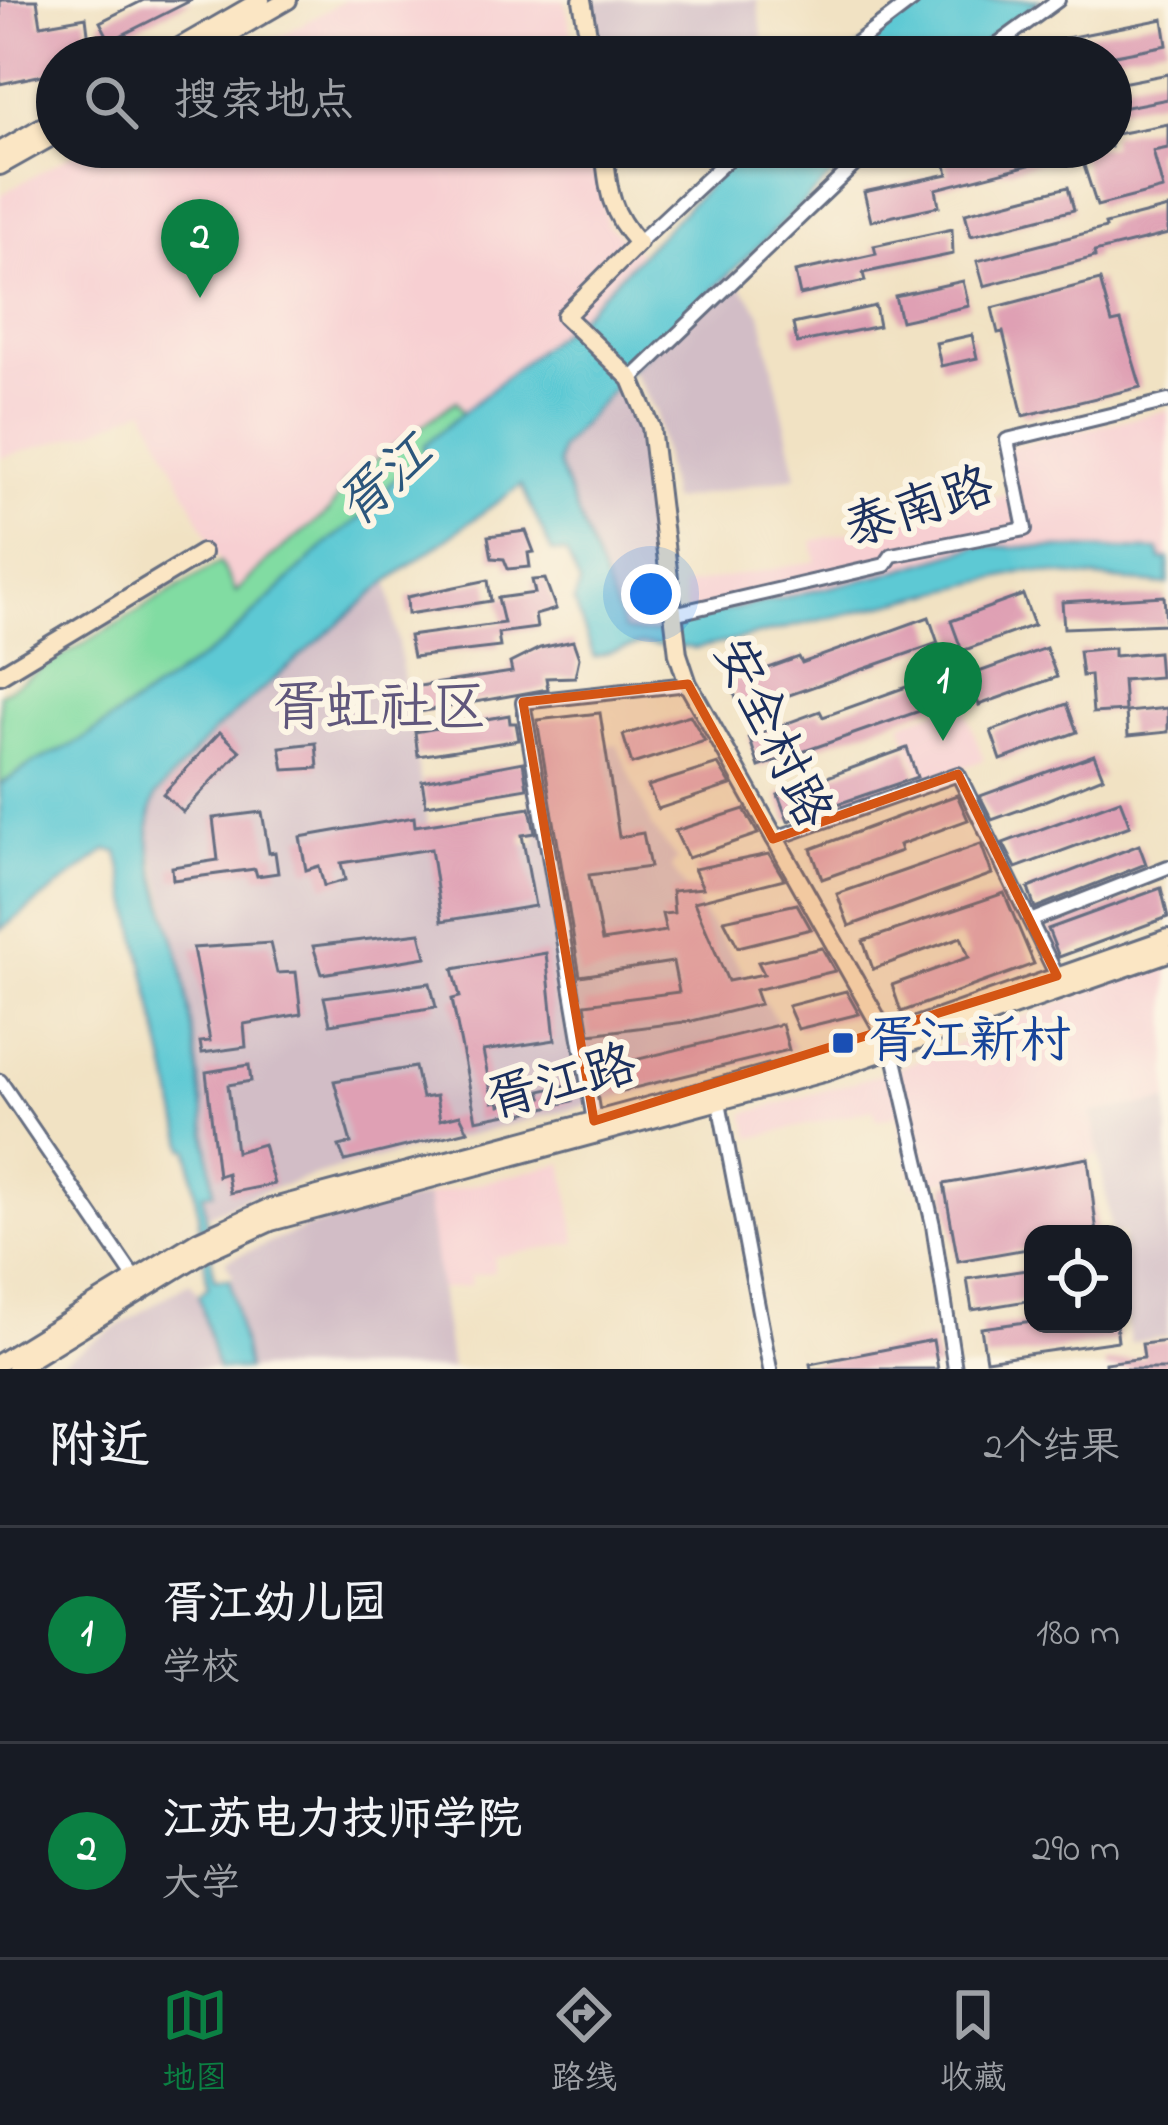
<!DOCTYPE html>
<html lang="zh">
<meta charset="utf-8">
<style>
:root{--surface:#171b24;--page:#242831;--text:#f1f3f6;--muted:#9ea1a6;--line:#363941;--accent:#0b8043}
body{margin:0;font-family:"Indie Flower","LXGW WenKai TC",sans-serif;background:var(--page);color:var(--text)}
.controls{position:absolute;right:36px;bottom:36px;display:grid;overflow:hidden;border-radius:24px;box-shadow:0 3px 9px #0004}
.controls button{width:108px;height:108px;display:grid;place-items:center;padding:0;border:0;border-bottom:3px solid var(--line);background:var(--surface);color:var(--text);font:60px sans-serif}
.you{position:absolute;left:651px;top:594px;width:42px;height:42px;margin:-30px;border:9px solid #fff;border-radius:50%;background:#1a73e8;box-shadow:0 0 0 18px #1a73e833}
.badge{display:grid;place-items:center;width:78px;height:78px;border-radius:50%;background:var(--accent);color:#fff;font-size:39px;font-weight:700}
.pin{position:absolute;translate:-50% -99px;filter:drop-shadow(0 3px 6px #0008)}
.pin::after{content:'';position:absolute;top:63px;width:42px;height:36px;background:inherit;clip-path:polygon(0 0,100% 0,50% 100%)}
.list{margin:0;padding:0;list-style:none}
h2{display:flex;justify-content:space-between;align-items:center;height:156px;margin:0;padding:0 48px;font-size:51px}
h2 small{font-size:39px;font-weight:400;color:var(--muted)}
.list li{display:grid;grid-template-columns:78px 1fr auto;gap:36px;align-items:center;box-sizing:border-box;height:216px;padding:0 48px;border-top:3px solid var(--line)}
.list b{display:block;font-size:45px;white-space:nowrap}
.list p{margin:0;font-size:39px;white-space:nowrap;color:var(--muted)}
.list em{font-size:39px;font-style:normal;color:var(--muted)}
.icon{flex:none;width:66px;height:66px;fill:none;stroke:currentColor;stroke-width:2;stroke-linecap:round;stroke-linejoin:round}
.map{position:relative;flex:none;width:1168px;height:1369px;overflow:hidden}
.search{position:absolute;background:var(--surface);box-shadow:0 3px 9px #0004;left:36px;right:36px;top:36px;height:132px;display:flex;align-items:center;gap:30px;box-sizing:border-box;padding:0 42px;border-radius:66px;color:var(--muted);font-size:45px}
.sheet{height:588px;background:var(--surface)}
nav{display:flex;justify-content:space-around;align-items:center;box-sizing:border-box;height:168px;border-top:3px solid var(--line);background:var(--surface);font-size:33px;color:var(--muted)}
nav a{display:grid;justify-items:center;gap:6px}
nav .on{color:var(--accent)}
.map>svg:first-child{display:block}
</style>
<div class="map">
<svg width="1168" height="1369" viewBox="0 0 1168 1369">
<rect width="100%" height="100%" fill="#fcf5e5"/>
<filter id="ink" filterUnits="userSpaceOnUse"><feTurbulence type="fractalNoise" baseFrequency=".00833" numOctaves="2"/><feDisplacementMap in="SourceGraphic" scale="24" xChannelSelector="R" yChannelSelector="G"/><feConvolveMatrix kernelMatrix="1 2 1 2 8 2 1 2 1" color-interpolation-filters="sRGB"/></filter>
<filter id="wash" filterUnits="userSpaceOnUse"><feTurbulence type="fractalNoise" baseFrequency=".004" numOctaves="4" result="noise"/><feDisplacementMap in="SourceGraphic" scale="48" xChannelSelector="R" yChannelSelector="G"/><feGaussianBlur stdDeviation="2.7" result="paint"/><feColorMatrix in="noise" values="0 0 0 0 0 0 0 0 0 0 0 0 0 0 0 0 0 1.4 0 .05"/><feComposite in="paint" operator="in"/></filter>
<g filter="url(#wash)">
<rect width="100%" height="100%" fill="#f1e2c3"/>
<g fill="#f7cfd2">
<path d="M345,0H565L576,57H244Z"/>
<path d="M85,147H592L607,224L639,253L583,313L463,413L457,402L348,481L329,512L275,554L235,593L145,408L94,431L0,458V195Z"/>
<path d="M1168,410V559L1161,560L1159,551L977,546L883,575L688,619L682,586L816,561L812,541L1011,493L1001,449Z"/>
<path d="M962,701L984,760L923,782L901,723Z"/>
<path d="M1168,963V1101L1092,1113L1099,1155L914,1186L897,1115L877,1120L873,1109L752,1138L744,1114L888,1072L1097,987Z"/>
<path d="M563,1163L577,1243L494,1257V1272L470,1276L471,1285L439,1290L427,1196Z"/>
</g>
<g fill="#d2bdc6">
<path d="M584,0H757L763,40L747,57H594Z"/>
<path d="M730,272L761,313L797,476L671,501L656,412L631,368Z"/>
<path d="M617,382L629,392L644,433L665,630L636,633L622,627L557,460L560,448Z"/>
<path d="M388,581L433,857L537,843L524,758L617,744L652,826L677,860L671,867L796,1048L705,1075L322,1173L249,1196L206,1216L202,1193L213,1192L198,1065L182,965L150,840L152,805L156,795L213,732Z"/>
<path d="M1168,1101V1336L1130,1343L1123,1302V1234H1112L1092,1113Z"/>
<path d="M427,1196L451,1369H247L230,1279L233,1276L225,1261L308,1227Z"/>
<path d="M190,1282L199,1295L217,1369H49Z"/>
</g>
<path fill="#81dca2" stroke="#4e8680" stroke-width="3" d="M456,401L463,413L425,445V454L389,486L386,499L331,540L222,644L81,741L33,763L0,785V694L220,562L236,592L275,554L329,512L347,481Z"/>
<g fill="#5dc9d4" stroke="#3c7c99" stroke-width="3">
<path d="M921,0H1041L966,57H846Z"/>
<path d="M746,147H862L631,368L560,449L558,464L624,630C643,636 674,633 688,619L883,575L977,546L1159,550L1161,560L1168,559V585L1027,571L728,642L696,648L641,644L594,657L574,601L580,584L566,553L552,552L521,485L388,581L213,732L156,795C134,848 172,915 182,968C196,1042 204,1118 214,1192L203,1194L214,1279H230L247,1369H217L199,1295L208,1287L189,1149L185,1148L118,852L107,850L0,930V785L33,763L81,741L222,644L331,540L386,499L388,486L424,454V445L583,313Z"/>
</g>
<g id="blocks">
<g fill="#dfa0b4">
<path d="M0,0H37L41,25L86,17L91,57H57V72L0,84Z"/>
<path d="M144,0H192L110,41L100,22Z"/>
<path d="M1163,19L1167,45L1105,57H1055L1052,41Z"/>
<path d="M1168,74V99L1111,110V85Z"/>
<path d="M1168,124V148L1153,151L1163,189L1097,206L1078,147H1111V135Z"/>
<path d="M999,147H1053L1056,158L936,189L939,206L871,221L864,192L948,174L945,161Z"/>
<path d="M1068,187L1074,210L971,236L965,213Z"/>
<path d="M1168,208V234L1094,252L1095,257L984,286L977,261L1106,228L1105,224Z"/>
<path d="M952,229L953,254L863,273L865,281L800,295L795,272L876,254L874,246Z"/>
<path d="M1100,280L1112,323L1121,321L1141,387L1023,416L1003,332L998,333L992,308Z"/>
<path d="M963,281L969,306L901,321L895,296Z"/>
<path d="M875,306L879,326L797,343L793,324Z"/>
<path d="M972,335L977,358L941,366L936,343Z"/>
<path d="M526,531L534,552L528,553L530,567L508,569L504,559L492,558L488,536Z"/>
<path d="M545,579L556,609L535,615L537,628L498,633L500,647L413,657L409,636L504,623L498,598L535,593L532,580Z"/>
<path d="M488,580L491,601L408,614L407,597Z"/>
<path d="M1023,595L1034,625L962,651L951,621Z"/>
<path d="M1164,596L1166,624L1064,628L1062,602Z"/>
<path d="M929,617L938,643L741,712L730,682L799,657L802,663Z"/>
<path d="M573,641L579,658L575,677L546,678L548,689L419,712L413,687L512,672L510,663L540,648Z"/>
<path d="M1046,648L1057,677L979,705L974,692L759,767L749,737L820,711L823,717L948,672L951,682Z"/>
<path d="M1114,648V656L1158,652L1160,677L1123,680L1125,711L1093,713L1090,675L1082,676L1079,651Z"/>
<path d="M1067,704L1077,732L1001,760L991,731Z"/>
<path d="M1168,708V732L1128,736L1126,712Z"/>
<path d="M600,713L619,837L643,833L650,867L589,875L602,941L666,931L662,914L674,913L672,891L703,888L694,869L769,854L784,879L694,902L728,981L764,974L758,962L822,948L835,971L755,990L760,1004L692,1021L590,1034L585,1004L679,992L673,962L580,976L537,720Z"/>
<path d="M509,715L510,723H516L519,740L418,756L415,732Z"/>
<path d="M690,715L705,741L632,764L623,735Z"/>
<path d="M220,732L240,751L183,812L163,794Z"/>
<path d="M316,743L318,768L284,770L280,747Z"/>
<path d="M907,748L917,777L788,821L778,795Z"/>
<path d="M1094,755L1103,777L1039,803L992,820L980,796Z"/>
<path d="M523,762L527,788L426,805L422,781Z"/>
<path d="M718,764L731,785L658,809L648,786Z"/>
<path d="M957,795L968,820L899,845L901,851L822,879L811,849Z"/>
<path d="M1120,800L1130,826L1016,868L1003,843Z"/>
<path d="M530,808L535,833L522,835L535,906L442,921L431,849L341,863L345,880L324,886L319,866L306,870L300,837L414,817L415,826Z"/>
<path d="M744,809L758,834L688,858L675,831Z"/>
<path d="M262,812L269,853L275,852L278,873L257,876L255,869L173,880L172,867L218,860L213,818Z"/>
<path d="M981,844L992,874L849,926L837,894Z"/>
<path d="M1139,845L1146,864L1035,908L1028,888Z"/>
<path d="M1161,888L1168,917L1059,957L1048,929Z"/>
<path d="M1004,893L1034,964L901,1012L892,985L969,957L961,937L873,969L863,941Z"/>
<path d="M797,904L811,929L738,947L724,920Z"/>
<path d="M420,933L426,957L322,974L313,946Z"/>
<path d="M270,943L277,973L296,972L301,1014L244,1024L246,1047L202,1053L200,1042L210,1041L193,948Z"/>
<path d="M546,953L555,1040L483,1051L493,1102L499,1101L500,1105L542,1097L540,1091L568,1085L572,1101L513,1116L512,1113L476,1120L452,999L460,997L453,969Z"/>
<path d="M430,983L436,1007L330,1024L324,997Z"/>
<path d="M846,991L859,1014L798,1029L788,1006Z"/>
<path d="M782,1024L789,1050L618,1092L610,1066Z"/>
<path d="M249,1065L251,1081L228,1085L236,1152L263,1144L274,1184L230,1193L227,1173L218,1176L206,1072Z"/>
<path d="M415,1067L422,1098L436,1096L440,1120L460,1115L468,1131L345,1161L339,1146L351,1143L334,1081Z"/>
<path d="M1088,1158L1097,1234H1033V1248L958,1261L944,1184Z"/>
<path d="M1033,1269V1300L972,1310L967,1279Z"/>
<path d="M1033,1321V1324H1116L1118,1341L986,1360L981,1328Z"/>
<path d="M933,1340L938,1369H811L810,1364Z"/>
<path d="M1168,1341V1369H1105V1363L1144,1358L1142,1344Z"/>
</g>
</g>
</g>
<g filter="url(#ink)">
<use href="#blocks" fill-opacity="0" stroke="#666e81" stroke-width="3"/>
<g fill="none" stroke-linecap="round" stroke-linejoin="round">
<defs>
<g id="street">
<path d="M838,57L913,0"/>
<path d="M980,57L1058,0"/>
<path d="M638,243L741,147"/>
<path d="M631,379L873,147"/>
<path d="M673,614L885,565L892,555L1025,529L1007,440L1168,401"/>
<path d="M773,839L958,774L1057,976"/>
<path d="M1030,921L1168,867"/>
<path d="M893,1051L933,1225L955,1369"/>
<path d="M0,1081L135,1279"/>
<path d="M719,1102L770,1369"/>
<path d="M594,1121L523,702L688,684"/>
</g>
<g id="secondary">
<path d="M582,0L592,57"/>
<path d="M162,57L261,0"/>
<path d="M190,57L288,0"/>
<path d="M604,147C608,189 609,211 638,243L565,316L631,379L651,427L678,654L688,684L891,1044"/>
<path d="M0,151L57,118"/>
<path d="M0,166L57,134"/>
<path d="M0,675L202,553"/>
<path d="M0,1362L198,1240L266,1209L819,1060L1168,938"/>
<path d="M15,1369L205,1252L271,1222L823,1073L1168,953"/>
</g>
</defs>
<use href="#street" stroke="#666e81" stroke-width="18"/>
<use href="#secondary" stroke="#666e81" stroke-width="22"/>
<use href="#street" stroke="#fff" stroke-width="12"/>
<use href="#secondary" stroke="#fbe6c4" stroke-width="16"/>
</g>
</g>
<path fill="#d45514" fill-opacity="0.2" stroke="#d45514" stroke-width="9" stroke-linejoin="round" d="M688,684L773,839L958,774L1057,976L594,1121L523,702Z"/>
<rect fill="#1a4fb4" stroke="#fcf5e5" stroke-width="4.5" x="831" y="1031" width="24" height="24" rx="6"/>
<g text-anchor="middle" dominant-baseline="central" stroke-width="12" stroke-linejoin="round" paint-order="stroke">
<g font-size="51" fill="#1b2f5e" stroke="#fcf5e5">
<text transform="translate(920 510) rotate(-18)">泰南路</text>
<text transform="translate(770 734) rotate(64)">安全村路</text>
<text transform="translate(562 1085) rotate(-15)">胥江路</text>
</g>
<g font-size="51" fill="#164399" stroke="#fcf5e5" text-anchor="start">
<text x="867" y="1043">胥江新村</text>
</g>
<g font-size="54" font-style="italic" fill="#2c567c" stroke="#fcf5e5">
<text transform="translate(387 483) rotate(-42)">胥江</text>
</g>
<g font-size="54" fill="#60577c" stroke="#fcf5e5">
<text x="379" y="711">胥虹社区</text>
</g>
</g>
</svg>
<div class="controls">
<button><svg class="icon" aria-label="locate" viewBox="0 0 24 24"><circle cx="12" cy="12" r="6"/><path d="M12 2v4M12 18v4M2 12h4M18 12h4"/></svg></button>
</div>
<div class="you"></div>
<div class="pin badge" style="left:943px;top:741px">1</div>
<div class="pin badge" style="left:200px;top:298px">2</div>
<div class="search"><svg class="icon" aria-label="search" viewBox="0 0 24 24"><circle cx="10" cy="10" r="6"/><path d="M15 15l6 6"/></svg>搜索地点</div>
</div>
<section class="sheet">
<h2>附近<small>2个结果</small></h2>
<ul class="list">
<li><span class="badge">1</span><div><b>胥江幼儿园</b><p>学校</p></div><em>180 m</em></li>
<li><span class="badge">2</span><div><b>江苏电力技师学院</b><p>大学</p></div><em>290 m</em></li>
</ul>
</section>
<nav>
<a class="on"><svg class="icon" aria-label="map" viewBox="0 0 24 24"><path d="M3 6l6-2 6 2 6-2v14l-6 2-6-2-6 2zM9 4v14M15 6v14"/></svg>地图</a>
<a><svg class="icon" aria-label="directions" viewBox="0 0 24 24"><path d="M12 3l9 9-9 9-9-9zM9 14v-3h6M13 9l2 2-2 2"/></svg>路线</a>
<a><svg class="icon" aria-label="saved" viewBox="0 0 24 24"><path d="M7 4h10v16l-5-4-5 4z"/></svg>收藏</a>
</nav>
